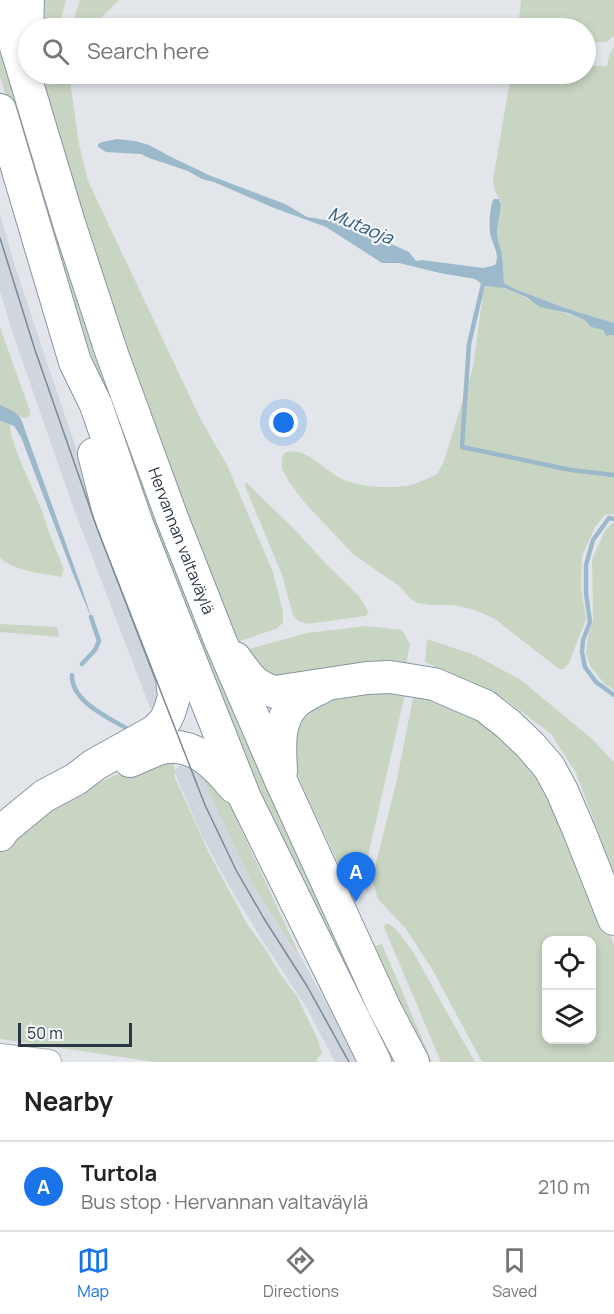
<!DOCTYPE html>
<meta charset="utf-8">
<style>
:root{--surface:#fff;--page:#f2f2f2;--text:#222;--muted:#767676;--line:#e0e0e0;--accent:#1a73e8}
body{margin:0;font-family:Manrope,sans-serif;background:var(--page);color:var(--text)}
.controls{position:absolute;right:18px;bottom:18px;display:grid;overflow:hidden;border-radius:12px;box-shadow:0 3px 9px #0003}
.controls button{width:54px;height:54px;display:grid;place-items:center;padding:0;border:0;border-bottom:2px solid var(--line);background:var(--surface);color:var(--text);font:30px sans-serif}
.scale{position:absolute;left:18px;bottom:15px;width:114px;box-sizing:border-box;padding-left:6px;border:3px solid #293643;border-top:0;font-size:16px;line-height:21px;white-space:nowrap;color:#293643;-webkit-text-stroke:4px #f2f5f8;paint-order:stroke}
.you{position:absolute;left:284px;top:423px;width:21px;height:21px;margin:-15px;border:4px solid #fff;border-radius:50%;background:#1a73e8;box-shadow:0 0 0 9px #1a73e833}
.badge{display:grid;place-items:center;width:39px;height:39px;border-radius:50%;background:var(--accent);color:#fff;font-size:20px;font-weight:700}
.pin{position:absolute;translate:-50% -50px;filter:drop-shadow(0 2px 3px #0008)}
.pin::after{content:'';position:absolute;top:32px;width:21px;height:18px;background:inherit;clip-path:polygon(0 0,100% 0,50% 100%)}
.list{margin:0;padding:0;list-style:none}
h2{display:flex;justify-content:space-between;align-items:center;height:78px;margin:0;padding:0 24px;font-size:26px}
h2 small{font-size:20px;font-weight:400;color:var(--muted)}
.list li{display:grid;grid-template-columns:39px 1fr auto;gap:18px;align-items:center;box-sizing:border-box;height:90px;padding:0 24px;border-top:2px solid var(--line)}
.list b{display:block;font-size:22px;white-space:nowrap}
.list p{margin:0;font-size:20px;white-space:nowrap;color:var(--muted)}
.list em{font-size:20px;font-style:normal;color:var(--muted)}
.icon{flex:none;width:33px;height:33px;fill:none;stroke:currentColor;stroke-width:2;stroke-linecap:round;stroke-linejoin:round}
.map{position:relative;flex:none;width:614px;height:1062px;overflow:hidden}
.search{position:absolute;background:var(--surface);box-shadow:0 3px 9px #0003;left:18px;right:18px;top:18px;height:66px;display:flex;align-items:center;gap:15px;box-sizing:border-box;padding:0 21px;border-radius:33px;color:var(--muted);font-size:22px}
.sheet{height:168px;background:var(--surface)}
nav{display:flex;justify-content:space-around;align-items:center;box-sizing:border-box;height:84px;border-top:2px solid var(--line);background:var(--surface);font-size:16px;color:var(--muted)}
nav a{display:grid;justify-items:center;gap:3px}
nav .on{color:var(--accent)}
.map>svg:first-child{display:block}
</style>
<div class="map">
<svg width="614" height="1062" viewBox="0 0 614 1062">
<rect width="100%" height="100%" fill="#e2e6eb"/>
<g fill="#d0d6dd">
<path d="M0,213L15,266L45,357L109,545L168,694L154,718L72,504L11,328L0,291Z"/>
<path d="M194,761L254,887L294,952L299,954L359,1062H335L308,1010L261,938L229,886L202,836L174,771L179,766Z"/>
</g>
<g fill="#c9d5c3" fill-rule="evenodd">
<path d="M38,0H66L61,19L63,28H37Z"/>
<path d="M80,0H119L91,28H75L74,19Z"/>
<path d="M521,0H614V36L606,42H592L589,66H607L609,56L614,47V323L568,309L515,289L504,283L502,253L498,241L497,231L501,202L495,191L493,180L511,74H586V28H518Z"/>
<path d="M0,38L398,1062H384L307,901L216,698L159,553L76,319L12,117L0,76Z"/>
<path d="M41,74H69L79,144L88,181L200,418L227,465L273,572L283,612V623L276,629L237,642L184,509L80,214Z"/>
<path d="M484,286L501,287L515,292L544,308H551L581,319L591,327L600,328L609,336L614,335V514L605,515L595,527L582,556L581,587L586,619L569,663L564,669H559L555,666L495,619L472,609L453,605H432L417,603L412,600L399,586L353,554L305,503L289,482L282,469V459L284,453C307,445 324,472 346,481C363,487 393,489 411,485C420,482 429,478 437,474L444,461L473,367Z"/>
<path d="M0,327L30,411V416L26,418L21,417L0,405Z"/>
<path d="M0,421L10,425L11,434L17,453L42,511L49,532L64,570L61,577C42,573 16,572 0,558Z"/>
<path d="M246,482L296,531L328,566L359,596L369,613L365,616L308,624L298,621L293,615L282,575L245,486Z"/>
<path d="M614,523V690L605,684L590,666L586,654L588,636L593,621L592,560L604,532L611,524Z"/>
<path d="M0,624L57,627L59,637L0,632Z"/>
<path d="M367,626L402,630L410,644L406,666L277,686L245,650L307,633Z"/>
<path d="M427,639L475,655L521,680L591,738L614,762V875L576,773L551,734L498,694L425,662Z"/>
<path d="M407,685L363,878L360,882L346,880L304,790L292,759L291,723L306,703Z"/>
<path d="M415,688L465,706L514,741L558,804L614,945V1062H482L432,969L406,929L378,899L372,879L397,779ZM546,940H592V1040H546Z"/>
<path d="M172,757C175,764 174,770 175,778L209,853L246,922L265,949L283,978L297,996L318,1040L322,1053L317,1059V1062H155L0,1039V847L73,794L154,758Z"/>
<path d="M194,761L221,786L299,954L295,952L254,887Z"/>
<path d="M385,924H389L396,929L413,952L475,1062H441L384,927Z"/>
<path d="M382,944L432,1062H423L395,1005L374,946Z"/>
</g>
<g fill="#9cb8cb">
<path d="M117,139L135,141L149,145L173,158L211,176L285,204L307,217L350,224L370,231L378,238L409,252L416,261L422,260L483,268L495,265C501,254 491,243 490,232C489,222 490,212 492,202L494,199H499L501,205L497,231L498,241L502,253L504,283L515,289L568,309L614,323V335L606,336L603,330L591,327L584,320L568,313L540,307L526,297L505,288L485,286L475,279L440,273L399,263H382L326,227L274,208L214,182L202,179L188,171L149,158L141,154L106,152L98,147V144L102,142Z"/>
<path d="M0,405C19,414 20,413 26,433L79,580L93,622L73,574L21,437L14,426L0,421Z"/>
</g>
<g fill="none" stroke-linecap="round" stroke-linejoin="round">
<g stroke="#9cb8cb" stroke-width="4.5">
<path d="M484,280L469,344L462,447L571,470L614,475"/>
<path d="M614,519L609,518L593,540L586,565V593L590,622L583,640L582,652L585,667L596,682L614,695"/>
<path d="M82,664L95,650L99,641L91,617"/>
<path d="M72,675C71,701 107,717 126,728"/>
</g>
<defs>
<path id="secondary" d="M0,1056L49,1062"/>
<g id="highway">
<path id="s1" d="M2,0L69,223L112,354L172,518L220,640L282,783L384,1007L413,1062"/>
<path d="M28,0L27,29L28,41"/>
<path d="M0,110L75,362L96,405L137,524L173,616L245,798L375,1062"/>
<path d="M235,658C248,676 253,686 275,692L367,678L390,677L434,684L485,706L508,724L530,745L549,767L562,791L580,833L614,919"/>
<path d="M130,761C140,757 151,751 162,748C193,741 216,765 234,787"/>
<path d="M281,771C280,748 277,723 293,705C300,697 313,692 322,687"/>
<path d="M0,835L4,829L44,796L76,779L94,765L155,731L165,721L169,713L174,697L172,678L109,513L94,454"/>
</g>
</defs>
<use href="#secondary" stroke="#a7aeb5" stroke-width="26"/>
<use href="#highway" stroke="#8995a2" stroke-width="34"/>
<use href="#secondary" stroke="#fff" stroke-width="24"/>
<use href="#highway" stroke="#fff" stroke-width="32"/>
<path stroke="#7b8895" stroke-width="1.5" d="M0,238L35,350L97,528L205,805L236,870L263,917L307,986L349,1062"/>
</g>
<g text-anchor="middle" dominant-baseline="central" stroke-width="4.5" stroke-linejoin="round" paint-order="stroke">
<g font-size="16" fill="#293643" stroke="#f2f5f8">
<text stroke="none"><textPath href="#s1" startOffset="570">Hervannan valtaväylä</textPath></text>
</g>
<g font-size="18" font-style="italic" fill="#325978" stroke="#f2f5f8">
<text transform="translate(361 225) rotate(23)">Mutaoja</text>
</g>
</g>
</svg>
<div class="controls">
<button><svg class="icon" aria-label="locate" viewBox="0 0 24 24"><circle cx="12" cy="12" r="6"/><path d="M12 2v4M12 18v4M2 12h4M18 12h4"/></svg></button>
<button><svg class="icon" aria-label="layers" viewBox="0 0 24 24"><path d="M12 4l9 5-9 5-9-5zM3 14l9 5 9-5"/></svg></button>
</div>
<div class="scale">50 m</div>
<div class="you"></div>
<div class="pin badge" style="left:356px;top:902px">A</div>
<div class="search"><svg class="icon" aria-label="search" viewBox="0 0 24 24"><circle cx="10" cy="10" r="6"/><path d="M15 15l6 6"/></svg>Search here</div>
</div>
<section class="sheet">
<h2>Nearby<small></small></h2>
<ul class="list">
<li><span class="badge">A</span><div><b>Turtola</b><p>Bus stop · Hervannan valtaväylä</p></div><em>210 m</em></li>
</ul>
</section>
<nav>
<a class="on"><svg class="icon" aria-label="map" viewBox="0 0 24 24"><path d="M3 6l6-2 6 2 6-2v14l-6 2-6-2-6 2zM9 4v14M15 6v14"/></svg>Map</a>
<a><svg class="icon" aria-label="directions" viewBox="0 0 24 24"><path d="M12 3l9 9-9 9-9-9zM9 14v-3h6M13 9l2 2-2 2"/></svg>Directions</a>
<a><svg class="icon" aria-label="saved" viewBox="0 0 24 24"><path d="M7 4h10v16l-5-4-5 4z"/></svg>Saved</a>
</nav>
